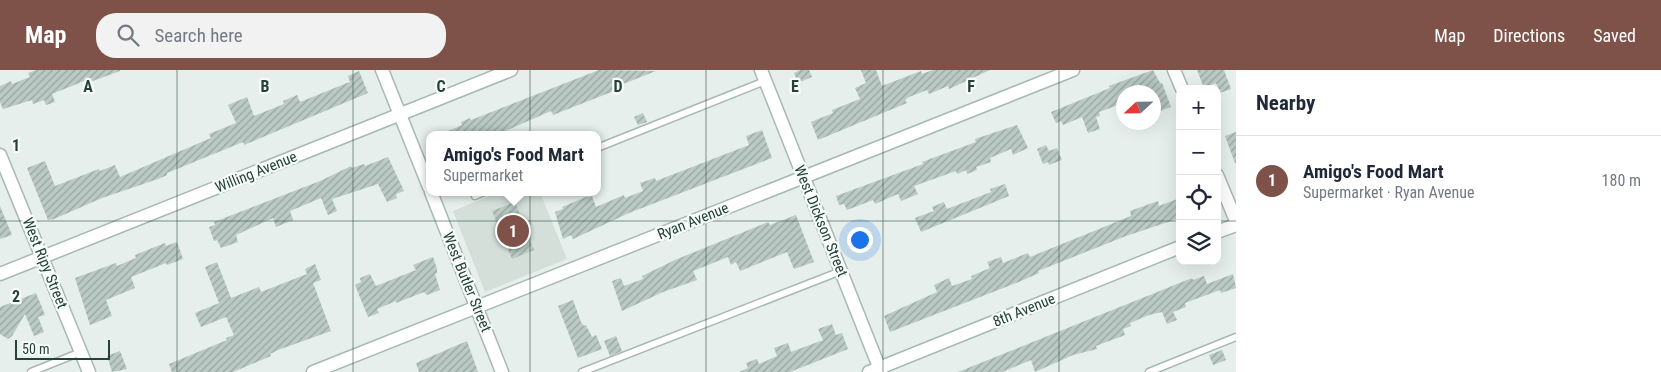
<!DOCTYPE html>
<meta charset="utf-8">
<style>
:root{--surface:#fff;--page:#f2f2f3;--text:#1f2937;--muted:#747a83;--line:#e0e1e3;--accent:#7f5249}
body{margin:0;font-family:"Roboto Condensed",sans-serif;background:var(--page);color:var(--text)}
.controls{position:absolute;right:15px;top:15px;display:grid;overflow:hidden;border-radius:10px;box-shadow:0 5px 20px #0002}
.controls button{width:45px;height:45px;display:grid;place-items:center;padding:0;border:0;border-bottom:1px solid var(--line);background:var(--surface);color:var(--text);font:25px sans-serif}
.compass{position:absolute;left:1116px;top:15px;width:45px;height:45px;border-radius:50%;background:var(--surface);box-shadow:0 5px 20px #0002;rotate:248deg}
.scale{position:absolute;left:15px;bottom:12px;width:95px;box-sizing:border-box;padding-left:5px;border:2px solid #24423a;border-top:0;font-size:14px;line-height:18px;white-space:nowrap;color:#24423a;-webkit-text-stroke:4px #f7fbf9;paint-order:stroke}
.you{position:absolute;left:859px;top:169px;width:18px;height:18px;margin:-12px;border:4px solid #fff;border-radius:50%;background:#1a73e8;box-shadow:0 0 0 8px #1a73e833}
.badge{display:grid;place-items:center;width:32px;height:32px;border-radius:50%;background:var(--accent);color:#fff;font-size:16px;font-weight:700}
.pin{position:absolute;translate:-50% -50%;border:2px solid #fff;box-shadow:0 1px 5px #0006}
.popup{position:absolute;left:426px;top:61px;width:175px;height:65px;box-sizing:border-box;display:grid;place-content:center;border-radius:10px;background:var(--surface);filter:drop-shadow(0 1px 4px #0005);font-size:16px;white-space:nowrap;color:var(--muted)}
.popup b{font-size:19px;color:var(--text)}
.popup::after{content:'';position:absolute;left:50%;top:100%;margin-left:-10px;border:10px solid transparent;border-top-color:var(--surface)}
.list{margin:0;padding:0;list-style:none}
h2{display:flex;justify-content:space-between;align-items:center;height:65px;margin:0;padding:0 20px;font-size:21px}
h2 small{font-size:16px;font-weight:400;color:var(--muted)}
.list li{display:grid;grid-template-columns:32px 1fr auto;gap:15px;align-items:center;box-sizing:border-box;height:90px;padding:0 20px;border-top:1px solid var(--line)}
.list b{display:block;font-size:19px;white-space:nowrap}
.list p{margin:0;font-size:16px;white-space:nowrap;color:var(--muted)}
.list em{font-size:16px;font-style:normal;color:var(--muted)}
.icon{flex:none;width:28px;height:28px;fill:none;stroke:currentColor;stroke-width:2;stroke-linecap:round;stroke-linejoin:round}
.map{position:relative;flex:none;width:1236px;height:302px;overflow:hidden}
header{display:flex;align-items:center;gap:30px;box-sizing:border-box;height:70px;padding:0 25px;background:var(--accent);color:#fff}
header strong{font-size:24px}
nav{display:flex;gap:28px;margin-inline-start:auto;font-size:18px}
.search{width:350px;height:45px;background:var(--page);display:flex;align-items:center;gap:12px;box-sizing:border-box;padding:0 18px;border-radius:20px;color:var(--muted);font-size:19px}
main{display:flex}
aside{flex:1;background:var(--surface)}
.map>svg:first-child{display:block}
</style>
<header>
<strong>Map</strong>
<div class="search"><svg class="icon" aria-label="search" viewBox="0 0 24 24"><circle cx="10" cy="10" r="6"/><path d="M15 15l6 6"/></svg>Search here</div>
<nav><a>Map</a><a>Directions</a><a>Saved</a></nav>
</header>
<main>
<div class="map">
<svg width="1236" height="302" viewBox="0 0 1236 302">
<defs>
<pattern id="building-hatch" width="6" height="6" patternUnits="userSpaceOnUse" patternTransform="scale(1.25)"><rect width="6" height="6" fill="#bbcac4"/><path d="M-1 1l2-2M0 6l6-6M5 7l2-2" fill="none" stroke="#98a6a0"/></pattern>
</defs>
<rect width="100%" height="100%" fill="#e6efeb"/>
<path fill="#d4dfda" d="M499,122H540L567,189L485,222L453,141Z"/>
<g fill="url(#building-hatch)">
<path d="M36,0H120V1L90,12L89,9L52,24L55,32L46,35L44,30L33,34L32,30L3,39L0,32V16L11,11L12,14L30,7L28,3Z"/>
<path d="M599,0L656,1L618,16L619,19L553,45L551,41L496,65H491L489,61L480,65H439L462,55L461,52L470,48L471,50Z"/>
<path d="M800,0H809L812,7L798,13L794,3Z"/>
<path d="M861,0H876L882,16L921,1L922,4L933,0H990L949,19L948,16L929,24L927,20L909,27L905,30L907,33L818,70L811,52L833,43L832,40L860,29L855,18L866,13Z"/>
<path d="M1153,0L1160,13H1162L1171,37L1157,42L1154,34V22H1124V33L1099,42L1100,46L1096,47L1100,59L1088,63L1082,47L1063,55L1061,51L1056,53L1051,42L1110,18L1109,16Z"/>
<path d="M1197,0H1224L1231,19L1220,23L1216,13L1204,18Z"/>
<path d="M359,1L368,23L244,75L243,72L167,103V105L158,109L102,128L54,149L48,150L27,98L45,91L55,116L99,99L100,101L115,95L120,107L211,68L209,64L236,53L228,35L247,27L254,46L284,34L283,31L297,25L300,32L347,13L350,12L348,6Z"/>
<path d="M643,43L647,52L638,55L634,47Z"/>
<path d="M1017,55L1028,78L1013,85L1011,79L990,88L991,92L976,97L977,100L967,104L966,100L957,104L956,101L914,116L918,124L901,131L898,124L875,134L873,130L847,140L844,134L839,135L836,126L923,94L922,92L976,72L975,69Z"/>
<path d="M762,60L772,88L629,143L573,169L571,165L563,169L555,142L563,139L562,137L586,127L592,126L596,137L624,125L625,128L643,121L640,113L655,108L656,111L749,75L746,66Z"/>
<path d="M1236,62V93H1235L1225,66Z"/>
<path d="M1046,75L1049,81L1057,78L1062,90L1049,95L1048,92L1043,94L1037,79Z"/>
<path d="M388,87L404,121L396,124L397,128L387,132L378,114L332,129L337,141L328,145L321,128L290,141L293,150L276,157L273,148L236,165L238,172L221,178L217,170L214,171L209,157L215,155L214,152L320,111L351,96L352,98L364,94L365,96Z"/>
<path d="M1005,114L1009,126L921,162L915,148L934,141L932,137L944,132L947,139L991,122L990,119Z"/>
<path d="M1180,128V148L1126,166L1038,201L1039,203L1021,211L890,262L884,246L937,222L934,215L949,208L952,216L972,209L971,206L990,198L987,192L1001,187L1003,193L1028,183L1030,187L1131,146L1130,141L1158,131L1159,136Z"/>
<path d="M515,132L534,180L512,189L492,141Z"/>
<path d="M0,136L12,165L0,169Z"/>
<path d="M796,145L814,192L794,199L787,182L740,201L736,192L731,195L728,187L693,201L697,210L663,222L622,241L612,211L621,208L624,216L643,209L642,206L675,190L768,152L770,155Z"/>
<path d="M177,172L183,189L167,195L166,193L131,207L135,218L106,230L112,246L90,255L75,208L116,193L117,196L136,188L135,185L165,173L166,176Z"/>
<path d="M433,187L437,199V203L435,204L440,220L427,225L424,222L396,233V231L377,239L379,243L368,247L355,215L361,212L360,208L370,204L376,216L416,200L413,195Z"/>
<path d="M217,192L231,228L259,217L261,222L307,204L305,199L315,194L321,210L313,213L331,261L278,280L270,284L271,286L233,302H172L169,294L227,270L226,268L234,265L226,247L201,257L195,243L219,233L205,197Z"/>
<path d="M1233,204L1236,218L1221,223L1220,220L1185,233L1186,237L1173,242L1177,250L1167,254L1162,242L1149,245L1130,253L1131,256L1123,259L1125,265L1096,276L1097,279L1073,285L1035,302L1031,290L1002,302H958L1192,208L1193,210L1204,206L1207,214Z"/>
<path d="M36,223L45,245L38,247L44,262L34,266L25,244L12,266L8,269L0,264V237Z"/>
<path d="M573,230L581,252L584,256L586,255L592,267L596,265L602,279L578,288L558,236Z"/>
<path d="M832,254L836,265L842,263L848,279L790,302H739L748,298L746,293L757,289L759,294L777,286L774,278L788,273L791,282L823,270L818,259Z"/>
<path d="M616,266L622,281L610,286L604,271Z"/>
<path d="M467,271L478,302H419L416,293Z"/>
<path d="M1222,280L1226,290L1213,295L1209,285Z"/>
<path d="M120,281L127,299L112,302L107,286Z"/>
</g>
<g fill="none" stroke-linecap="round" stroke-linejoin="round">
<defs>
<g id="service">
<path d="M597,78L765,11"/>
<path d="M475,126L484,122"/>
<path d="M31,302L81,282"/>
<path d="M582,302L841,201"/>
<path d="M1149,302L1236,267"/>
</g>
<g id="minor">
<path d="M382,0L429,117"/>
<path d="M761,0L881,302"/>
<path d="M1174,0L1182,19"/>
<path d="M0,85L89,302"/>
<path d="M1217,105L1236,151"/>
<path d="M431,122L502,302"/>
<path d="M1217,162L1236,155"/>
<path d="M0,204L511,0"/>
<path d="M313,302L1073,0"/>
<path d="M869,302L1180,177"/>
</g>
</defs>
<use href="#service" stroke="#a8b8b2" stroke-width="9"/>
<use href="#minor" stroke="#a8b8b2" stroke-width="15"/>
<use href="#service" stroke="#fff" stroke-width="6"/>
<use href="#minor" stroke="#fff" stroke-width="12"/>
</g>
<path fill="none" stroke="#24423a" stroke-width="1" stroke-opacity="0.55" d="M177,0V302M353,0V302M530,0V302M706,0V302M883,0V302M1059,0V302M0,151H1180M1217,151H1236"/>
<g text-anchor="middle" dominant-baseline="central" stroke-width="4.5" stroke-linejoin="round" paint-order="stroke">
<g font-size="15" fill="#24423a" stroke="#f7fbf9">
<text transform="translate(256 102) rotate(-22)">Willing Avenue</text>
<text transform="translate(693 151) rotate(-22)">Ryan Avenue</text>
<text transform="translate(821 151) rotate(68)">West Dickson Street</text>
<text transform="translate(45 193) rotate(68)">West Ripy Street</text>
<text transform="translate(467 212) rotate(68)">West Butler Street</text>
<text transform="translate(1024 240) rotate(-22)">8th Avenue</text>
</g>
</g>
<g font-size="16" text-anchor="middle" font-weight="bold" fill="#24423a" stroke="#f7fbf9" stroke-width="4.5" stroke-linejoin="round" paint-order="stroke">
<text x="88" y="22">A</text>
<text x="265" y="22">B</text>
<text x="441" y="22">C</text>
<text x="618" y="22">D</text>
<text x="795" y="22">E</text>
<text x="971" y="22">F</text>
<text x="16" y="81">1</text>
<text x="16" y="232">2</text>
</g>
</svg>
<div class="controls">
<button>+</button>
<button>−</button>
<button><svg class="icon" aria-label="locate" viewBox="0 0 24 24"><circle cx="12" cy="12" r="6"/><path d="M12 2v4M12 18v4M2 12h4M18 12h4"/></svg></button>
<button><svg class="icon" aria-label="layers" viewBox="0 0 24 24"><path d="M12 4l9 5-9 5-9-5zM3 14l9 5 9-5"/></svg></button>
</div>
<svg class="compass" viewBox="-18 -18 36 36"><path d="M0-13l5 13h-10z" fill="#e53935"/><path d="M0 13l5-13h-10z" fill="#747a83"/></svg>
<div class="scale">50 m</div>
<div class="you"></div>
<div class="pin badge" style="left:513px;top:161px">1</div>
<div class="popup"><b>Amigo's Food Mart</b>Supermarket</div>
</div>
<aside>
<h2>Nearby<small></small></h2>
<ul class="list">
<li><span class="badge">1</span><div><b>Amigo's Food Mart</b><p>Supermarket · Ryan Avenue</p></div><em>180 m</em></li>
</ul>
</aside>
</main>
